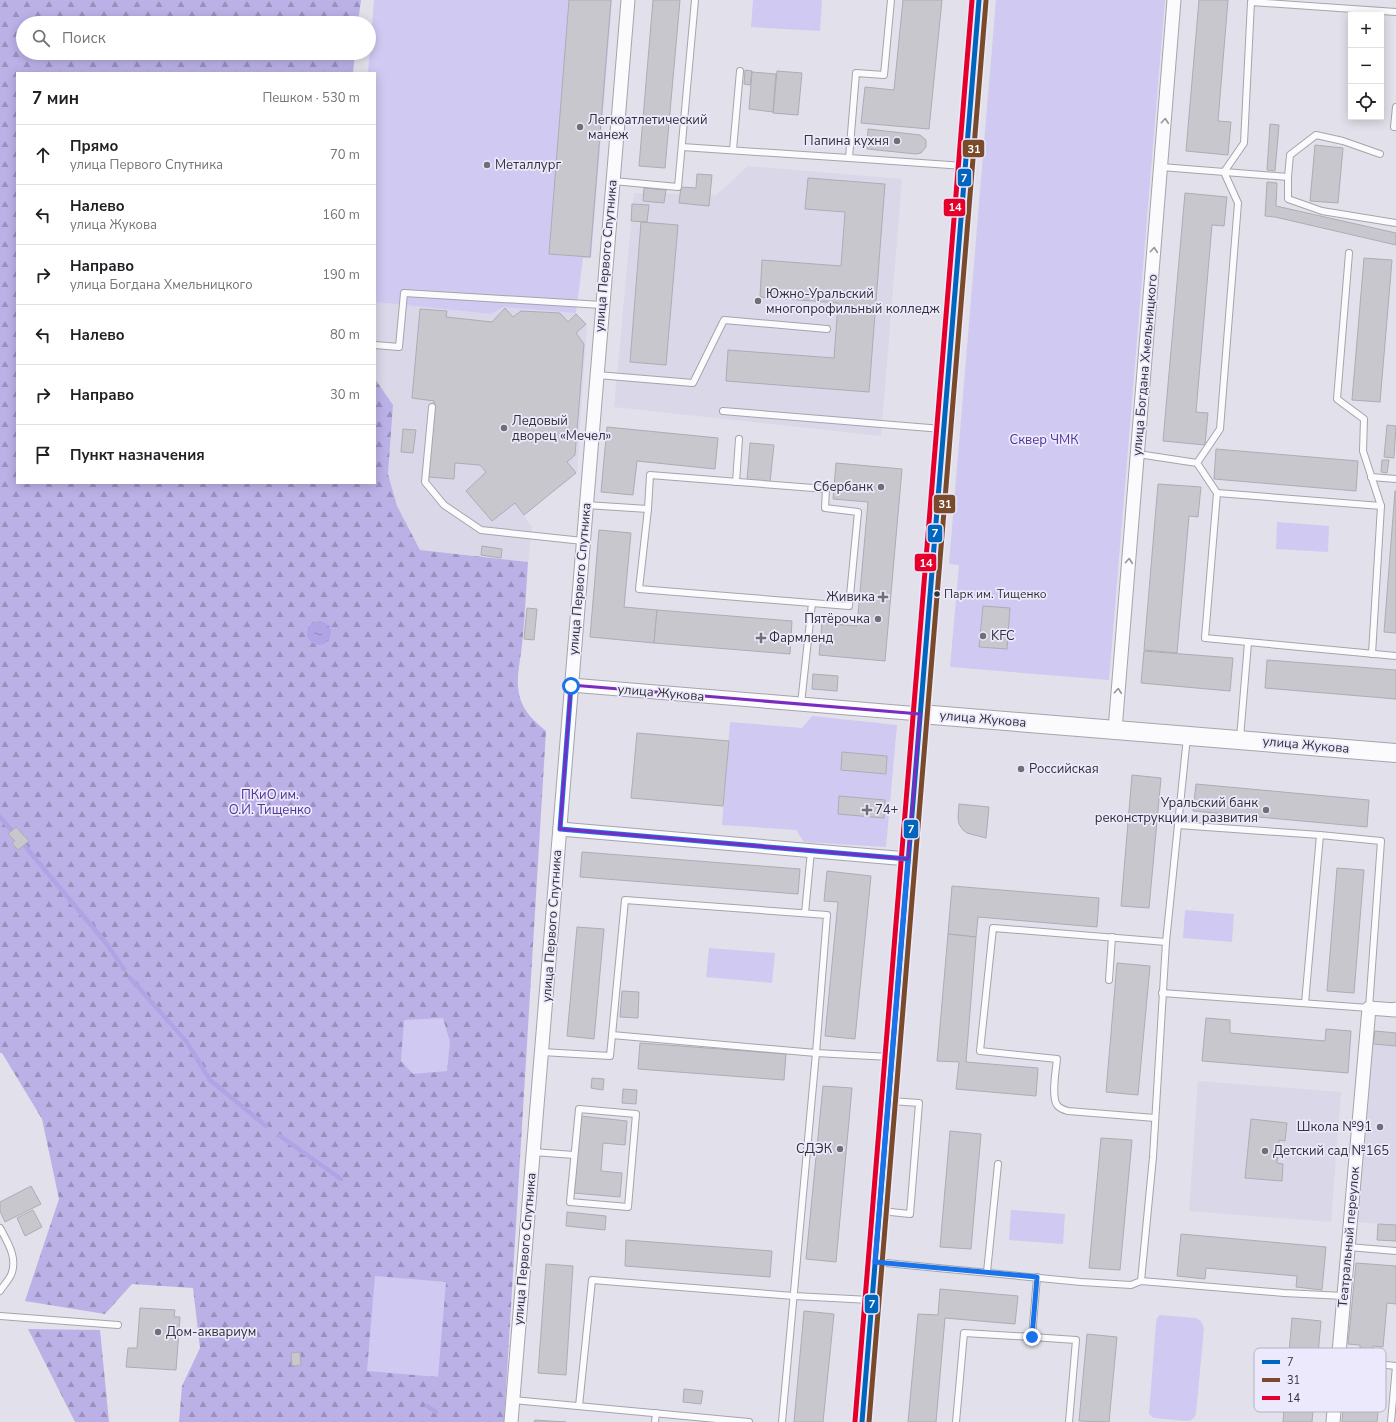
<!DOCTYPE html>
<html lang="ru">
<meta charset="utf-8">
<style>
:root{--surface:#fff;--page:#f6f6f6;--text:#202124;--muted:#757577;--line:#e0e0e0}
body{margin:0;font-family:"Nunito Sans",sans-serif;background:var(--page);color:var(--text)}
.controls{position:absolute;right:12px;top:12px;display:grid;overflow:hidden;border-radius:0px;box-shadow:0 2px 10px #0003}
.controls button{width:36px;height:36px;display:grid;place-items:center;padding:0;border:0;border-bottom:1px solid var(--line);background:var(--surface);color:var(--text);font:20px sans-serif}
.stop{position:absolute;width:12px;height:12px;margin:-9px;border:3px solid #1a73e8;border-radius:50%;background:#fff}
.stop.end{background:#1a73e8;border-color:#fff;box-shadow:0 1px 4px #0008}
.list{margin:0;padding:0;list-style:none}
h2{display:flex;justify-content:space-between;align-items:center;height:52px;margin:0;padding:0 16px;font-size:17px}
h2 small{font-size:13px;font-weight:400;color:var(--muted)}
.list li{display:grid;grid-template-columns:26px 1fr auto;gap:12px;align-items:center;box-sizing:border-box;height:60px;padding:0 16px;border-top:1px solid var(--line)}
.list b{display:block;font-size:15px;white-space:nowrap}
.list p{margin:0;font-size:13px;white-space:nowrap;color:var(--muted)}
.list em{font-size:13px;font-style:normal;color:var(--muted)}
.icon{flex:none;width:22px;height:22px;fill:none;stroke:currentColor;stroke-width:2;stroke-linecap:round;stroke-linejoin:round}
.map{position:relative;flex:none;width:1396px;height:1422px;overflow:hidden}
.search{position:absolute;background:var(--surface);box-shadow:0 2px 10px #0003;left:16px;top:16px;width:360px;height:44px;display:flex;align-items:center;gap:10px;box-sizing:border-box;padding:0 14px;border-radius:22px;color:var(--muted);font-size:15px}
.panel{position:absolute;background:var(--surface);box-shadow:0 2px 10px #0003;left:16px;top:72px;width:360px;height:412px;border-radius:0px}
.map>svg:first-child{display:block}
</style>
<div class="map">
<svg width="1396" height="1422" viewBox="0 0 1396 1422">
<defs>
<pattern id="forest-firs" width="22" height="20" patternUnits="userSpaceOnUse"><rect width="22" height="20" fill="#bcb1e7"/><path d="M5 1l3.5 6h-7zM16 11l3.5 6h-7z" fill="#9991bc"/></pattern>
<pattern id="water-ripples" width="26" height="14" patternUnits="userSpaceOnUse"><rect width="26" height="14" fill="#b1a4e5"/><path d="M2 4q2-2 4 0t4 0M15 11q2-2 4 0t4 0" fill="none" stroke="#9186bb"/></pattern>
</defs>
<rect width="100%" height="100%" fill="#e2e0ea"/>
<g fill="#dad7e9">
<path d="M748,166L902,179L881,436L614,407L634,193L716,195Z"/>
<path d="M375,302L490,314L503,307L576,313L587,325L577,472L524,515L532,528L528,562L420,550L397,506L388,474L393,405L375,394Z"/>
<path d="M1373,1031L1396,1032V1225L1357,1222Z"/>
<path d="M1198,1081L1341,1092L1331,1222L1189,1211Z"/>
</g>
<g fill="url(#forest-firs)">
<path d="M0,0H361L358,23H23V53H355L353,73H17V483H375V379L393,405L388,474L397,506L420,550L528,562C526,590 525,618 522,645C520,663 515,680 520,698C524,712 535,722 546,731L504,1422H179L182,1386L200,1348L193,1288L132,1284L105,1314L25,1301L59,1199L42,1119L2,1053H0Z"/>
<path d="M28,1329L100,1330L109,1422H75Z"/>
</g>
<g fill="#d0c9f2">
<path d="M374,0H612L591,258H583L576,313L503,307L491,314L375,302V73H368Z"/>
<path d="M753,0H822L820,31L751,27Z"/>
<path d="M996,0H1165L1109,680L950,667L959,565L949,564Z"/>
<path d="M1277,522L1329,526L1328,552L1276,549Z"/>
<path d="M812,716L897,725L886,847L804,842L796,830L722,825L730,722L802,728Z"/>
<path d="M1185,910L1234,914L1232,942L1183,938Z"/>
<path d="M709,948L775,953L772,983L706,977Z"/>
<path d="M443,1018L450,1042L447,1071L413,1074L401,1061L404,1020Z"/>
<path d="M1011,1210L1065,1214L1063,1244L1009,1240Z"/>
<path d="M375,1276L446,1282L438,1377L367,1371Z"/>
<path d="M1160,1315L1195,1318C1201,1320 1202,1322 1204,1328L1196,1414C1194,1419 1192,1420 1187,1421L1155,1418L1152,1417L1149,1414L1156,1323L1157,1318Z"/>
</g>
<circle fill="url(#water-ripples)" cx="319" cy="633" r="12"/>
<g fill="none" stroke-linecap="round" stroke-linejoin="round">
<g stroke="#b1a4e5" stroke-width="4.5">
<path d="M0,817L12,831"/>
<path d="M24,845L28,849"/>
<path d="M29,851L106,943L124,969"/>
<path d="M130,978L186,1041L210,1080L266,1126"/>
<path d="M280,1136L341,1179"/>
<path d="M427,1406L436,1412"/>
</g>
</g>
<g fill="#c8c7ce" stroke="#adacb4">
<path d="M569,0H611L590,257L549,254Z"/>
<path d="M653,0H680L665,168L639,166Z"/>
<path d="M903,0H942L929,129L861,123L865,87L894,90Z"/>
<path d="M1199,0H1228L1218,121L1231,122L1228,155L1186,151Z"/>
<path d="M745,70L752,71L750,85L744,84Z"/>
<path d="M777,71L802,73L798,115L773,113Z"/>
<path d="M752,72L776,74L773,112L749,109Z"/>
<path d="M1270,124L1279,125L1275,171L1267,170Z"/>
<path d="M868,129L920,135L926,140V147L921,153L916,154L867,149Z"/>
<path d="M1315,145L1343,148L1338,203L1310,201Z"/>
<path d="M697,174L712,175L709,206L679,203L681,187L696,188Z"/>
<path d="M808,178L885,184L869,392L726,381L728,350L834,358L838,303L760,297L762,260L841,266L845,212L805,209Z"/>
<path d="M1267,182L1277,183L1276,206L1396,233V245L1275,217L1265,216Z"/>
<path d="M644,188L666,190L664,203L643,201Z"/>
<path d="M1185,193L1227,197L1224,226L1212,225L1196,412L1208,413L1205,445L1163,441Z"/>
<path d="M632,204L649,205L647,222L631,221Z"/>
<path d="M641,222L678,225L666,365L630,362Z"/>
<path d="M1364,258L1392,260L1380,402L1352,400Z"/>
<path d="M505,308L513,317L521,311L560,313L568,322L576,314L586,324L576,333L584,344L575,455L567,462L576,473L524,515L515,503L492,521L466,491L486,472L480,465L455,463L454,479L428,477L434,401L412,398L420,309L447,311L446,317L492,322Z"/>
<path d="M1387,425L1396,426L1394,458L1384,457Z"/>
<path d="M607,427L718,438L715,469L637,461L633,495L601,492Z"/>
<path d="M403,429L416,430L413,453L401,452Z"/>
<path d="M750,443L774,445L770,482L747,480Z"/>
<path d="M1216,449L1358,461L1356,491L1214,479Z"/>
<path d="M1382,460H1389L1387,473L1381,472Z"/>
<path d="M836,463L902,469L885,661L819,655L822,623L857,626L868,502L833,499Z"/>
<path d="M1158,484L1201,487L1198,517L1189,516L1177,653L1144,650Z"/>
<path d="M1395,491H1396V633L1384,632Z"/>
<path d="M599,530L631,533L624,607L657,610L654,643L590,637Z"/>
<path d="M482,546L502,549L501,558L481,555Z"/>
<path d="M983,606L1010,608L1007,649L979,647Z"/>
<path d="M527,608L537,609L534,640L524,639Z"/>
<path d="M657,610L792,621L790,654L654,643Z"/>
<path d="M1144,651L1233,658L1230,691L1141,683Z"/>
<path d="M1267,660L1396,670V699L1265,688Z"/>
<path d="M813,674L838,676L837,691L812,689Z"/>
<path d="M637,733L729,741L723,806L631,798Z"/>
<path d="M842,752L887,756L886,774L841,770Z"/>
<path d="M1132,775L1161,778L1149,908L1121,906Z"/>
<path d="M1196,784L1369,800L1367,827L1193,811Z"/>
<path d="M839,796L885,800L884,818L838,814Z"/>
<path d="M959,804L989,807L986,838L967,833L963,830L959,824L958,817Z"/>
<path d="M16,827L29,841L18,850L12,843L15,841L8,834Z"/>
<path d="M582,852L800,869L798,894L580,877Z"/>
<path d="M1337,868L1364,870L1354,993L1327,991Z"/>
<path d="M827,871L871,876L855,1039L825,1036L838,902L824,901Z"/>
<path d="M952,886L1099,898L1097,927L978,917L976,937L948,934Z"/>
<path d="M577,927L604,929L594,1039L567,1036Z"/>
<path d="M948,934L976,937L966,1062L1038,1068L1036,1096L956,1089L959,1062L937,1061Z"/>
<path d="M1117,963L1150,966L1138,1095L1106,1092Z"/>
<path d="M622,991L639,992L638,1018L620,1017Z"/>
<path d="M1206,1018L1230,1020V1033L1325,1041L1326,1029L1351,1031L1348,1073L1202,1061Z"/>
<path d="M1375,1031L1396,1033V1046L1373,1044Z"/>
<path d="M640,1043L786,1054L784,1080L638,1069Z"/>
<path d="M592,1078L604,1079L603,1090L591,1088Z"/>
<path d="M823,1086L852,1088L836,1262L806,1259Z"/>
<path d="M623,1089L637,1090L636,1104L622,1103Z"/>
<path d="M581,1116L627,1121L625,1145L603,1143L601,1171L622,1173L620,1197L574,1193Z"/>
<path d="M1251,1119L1287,1123L1285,1141L1279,1140L1277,1163L1283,1164L1282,1181L1245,1178Z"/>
<path d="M950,1131L981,1134L971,1249L940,1247Z"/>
<path d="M1101,1138L1132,1140L1120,1270L1089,1268Z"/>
<path d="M31,1186L41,1204L5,1222L0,1211V1202Z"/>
<path d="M33,1210L42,1227L25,1236L17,1218Z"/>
<path d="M567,1212L606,1216L605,1230L566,1226Z"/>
<path d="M1378,1224L1396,1225V1241L1377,1240Z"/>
<path d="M1181,1234L1326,1247L1322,1290L1296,1287L1297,1276L1206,1268L1205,1279L1177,1276Z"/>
<path d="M626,1240L772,1251L770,1277L625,1266Z"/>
<path d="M1356,1263L1396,1266V1304L1387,1303L1383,1347L1373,1346V1349L1360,1348V1345L1348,1344Z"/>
<path d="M546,1264L573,1266L566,1375L538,1373Z"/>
<path d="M940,1289L1018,1296L1015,1324L945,1318L936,1422H908L918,1314L938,1315Z"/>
<path d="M140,1308L175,1310L174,1317H180L176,1370L126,1367L128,1348H137Z"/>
<path d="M804,1311L834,1314L823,1422H794Z"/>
<path d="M1292,1318L1321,1321L1312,1422H1283Z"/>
<path d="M1087,1334L1117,1337L1109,1422L1079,1421Z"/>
<path d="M300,1352L301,1365L292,1366L291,1353Z"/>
<path d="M1359,1367L1373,1369L1372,1372L1382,1373L1377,1422H1342L1346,1369L1358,1370Z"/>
<path d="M684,1389L703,1391L701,1404L683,1402Z"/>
<path d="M535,1420L549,1421L566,1422H534Z"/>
</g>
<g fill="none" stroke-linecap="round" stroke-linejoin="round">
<defs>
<g id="service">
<path d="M891,0L884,75L856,73L849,158L964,166"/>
<path d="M1396,12L1251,2L1244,143L1224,172L1238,203L1220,429L1197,463L1217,493L1205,638L1396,656"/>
<path d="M1396,107L1394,127H1396"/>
<path d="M682,147L849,158"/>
<path d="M733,150L740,71"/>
<path d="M1161,167L1288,177V199L1322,211L1396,223"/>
<path d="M1288,177L1290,155L1316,135L1343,141L1380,154"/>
<path d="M613,181L678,187L695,0"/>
<path d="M1349,253L1337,399L1364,419L1363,451L1381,506L1372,654"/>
<path d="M375,345L399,347L404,293L602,305"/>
<path d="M597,375L693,383L724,320L827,329"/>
<path d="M432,407L425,482L444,505L481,530L583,541"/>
<path d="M723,411L942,429"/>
<path d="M1138,454L1197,463"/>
<path d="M1371,477L1396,479"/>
<path d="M736,482L739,439"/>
<path d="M1217,493L1381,506"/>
<path d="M586,505L648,509L650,475L826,489L825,508L858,512L849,606L812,603"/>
<path d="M648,509L639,589L812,603L801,704"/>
<path d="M1240,738L1248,643"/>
<path d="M805,913L811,851"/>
<path d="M1109,980L1112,937"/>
<path d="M1162,993L1369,1008L1381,841L1320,835L1178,825"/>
<path d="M1305,1003L1320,835"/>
<path d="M612,1035L816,1053L890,1057"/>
<path d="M542,1052L610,1056L625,900L827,915L816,1053L782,1422"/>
<path d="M579,1109L636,1114L628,1207L570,1202Z"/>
<path d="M1155,1118L1068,1111C1064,1110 1060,1109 1057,1105C1051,1096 1056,1070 1057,1059L980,1051L993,928L1166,942"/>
<path d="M533,1152L574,1155"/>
<path d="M881,1211L910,1214L919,1103L891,1101"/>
<path d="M0,1228C8,1243 18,1258 11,1275C8,1281 3,1286 0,1291"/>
<path d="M1348,1247L1396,1251"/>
<path d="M876,1262L1081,1282L1131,1285L1141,1281L1284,1293L1344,1296"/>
<path d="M987,1272L998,1164"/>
<path d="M1141,1281L1153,1157L1166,942L1187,737"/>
<path d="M0,1316L118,1325"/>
<path d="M1032,1337L1076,1340L1069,1422"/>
<path d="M1338,1360L1396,1366L1391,1422"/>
<path d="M513,1400L749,1422"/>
<path d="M579,1406L592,1280L794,1296L870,1300"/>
<path d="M655,1422L656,1413"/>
<path d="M956,1422L964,1333L1032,1337L1037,1277"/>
</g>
<g id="minor">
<path d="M571,685L920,714"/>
<path d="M1115,730L1174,0"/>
<path d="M560,829L908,859"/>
<path d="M511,1422L628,0"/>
<path d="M1333,1422L1369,1008L1395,1010L1396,1009"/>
</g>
<g id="secondary">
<path d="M920,714L1396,753"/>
<path d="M862,1422L979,0"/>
</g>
</defs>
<use href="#service" stroke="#a6a4ab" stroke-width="8"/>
<use href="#minor" stroke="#a6a4ab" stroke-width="15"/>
<use href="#secondary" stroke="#a6a4ab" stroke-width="20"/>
<use href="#service" stroke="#fbfafc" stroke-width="6"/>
<use href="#minor" stroke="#fbfafc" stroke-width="13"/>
<use href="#secondary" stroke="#fbfafc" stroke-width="18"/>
<defs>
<path id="bus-1" d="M862,1422L979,0"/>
<path id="bus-2" d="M869,1422L986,1"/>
<path id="bus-3" d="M855,1421L972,0"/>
</defs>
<use href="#bus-1" stroke="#ece9fc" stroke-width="8"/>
<use href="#bus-2" stroke="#ece9fc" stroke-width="8"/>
<use href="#bus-3" stroke="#ece9fc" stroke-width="8"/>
<use href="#bus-1" stroke="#0065bd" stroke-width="5"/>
<use href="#bus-2" stroke="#7a4b2a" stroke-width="5"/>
<use href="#bus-3" stroke="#e4002b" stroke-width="5"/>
</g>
<defs><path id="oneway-chevron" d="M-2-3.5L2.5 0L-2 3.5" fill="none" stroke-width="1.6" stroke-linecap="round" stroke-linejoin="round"/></defs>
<g stroke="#96969a">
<use href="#oneway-chevron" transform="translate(1165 121) rotate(-85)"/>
<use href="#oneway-chevron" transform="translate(1154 250) rotate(-85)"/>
<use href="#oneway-chevron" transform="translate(1129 561) rotate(-85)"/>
<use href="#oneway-chevron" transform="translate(1118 691) rotate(-85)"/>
</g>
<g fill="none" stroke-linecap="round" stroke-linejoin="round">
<path stroke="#1a73e8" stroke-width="5" d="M571,686L560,829L908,859L875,1262L1037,1277L1032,1337"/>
</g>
<path fill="none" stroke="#7b2cbf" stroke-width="3" stroke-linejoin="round" d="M571,685L920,714L908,859L560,829Z"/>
<g fill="#706e76" stroke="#ece9fc" stroke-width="1.5">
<circle cx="580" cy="127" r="4"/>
<circle cx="897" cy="141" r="4"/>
<circle cx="487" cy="165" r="4"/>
<circle cx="758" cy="301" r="4"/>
<circle cx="504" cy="428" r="4"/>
<circle cx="881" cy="487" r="4"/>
<path d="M881 591h4v4h4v4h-4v4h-4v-4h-4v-4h4z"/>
<circle cx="878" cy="619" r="4"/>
<circle cx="983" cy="636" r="4"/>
<path d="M759 632h4v4h4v4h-4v4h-4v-4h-4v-4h4z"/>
<circle cx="1021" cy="769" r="4"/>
<path d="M865 804h4v4h4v4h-4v4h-4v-4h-4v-4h4z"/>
<circle cx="1266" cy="810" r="4"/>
<circle cx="1380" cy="1127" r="4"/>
<circle cx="840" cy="1149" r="4"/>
<circle cx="1265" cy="1151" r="4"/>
<circle cx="158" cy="1332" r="4"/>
</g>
<circle fill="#323138" stroke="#ece9fc" stroke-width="1.5" cx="937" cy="594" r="3.5"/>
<g text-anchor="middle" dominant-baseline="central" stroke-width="3.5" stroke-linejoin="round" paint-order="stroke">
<g font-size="12" fill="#323138" stroke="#ece9fc" text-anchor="start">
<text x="944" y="594">Парк им. Тищенко</text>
</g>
<g font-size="13" fill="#323138" stroke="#ece9fc" text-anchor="start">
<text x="588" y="120">Легкоатлетический<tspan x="588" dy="15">манеж</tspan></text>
<text x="889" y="141" text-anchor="end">Папина кухня</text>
<text x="495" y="165">Металлург</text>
<text x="766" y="294">Южно-Уральский<tspan x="766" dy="15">многопрофильный колледж</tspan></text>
<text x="512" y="421">Ледовый<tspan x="512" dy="15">дворец «Мечел»</tspan></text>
<text x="873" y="487" text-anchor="end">Сбербанк</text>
<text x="875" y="597" text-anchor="end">Живика</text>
<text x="870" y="619" text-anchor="end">Пятёрочка</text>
<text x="991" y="636">KFC</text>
<text x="769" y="638">Фармленд</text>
<text x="1029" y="769">Российская</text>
<text x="1258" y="803" text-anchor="end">Уральский банк<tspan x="1258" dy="15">реконструкции и развития</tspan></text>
<text x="875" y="810">74+</text>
<text x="1372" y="1127" text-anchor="end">Школа №91</text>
<text x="832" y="1149" text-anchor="end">СДЭК</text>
<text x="1273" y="1151">Детский сад №165</text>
<text x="166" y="1332">Дом-аквариум</text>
</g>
<g font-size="13" fill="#323138" stroke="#ece9fc">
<text transform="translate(606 256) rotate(-85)">улица Первого Спутника</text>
<text transform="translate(1145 365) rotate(-85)">улица Богдана Хмельницкого</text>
<text transform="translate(580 579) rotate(-85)">улица Первого Спутника</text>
<text transform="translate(661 693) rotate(5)">улица Жукова</text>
<text transform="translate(983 719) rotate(5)">улица Жукова</text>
<text transform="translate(1306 745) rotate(5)">улица Жукова</text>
<text transform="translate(552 926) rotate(-86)">улица Первого Спутника</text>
<text transform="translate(1349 1237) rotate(-85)">Театральный переулок</text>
<text transform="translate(525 1249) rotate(-85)">улица Первого Спутника</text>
</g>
<g font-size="13" fill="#52339a" stroke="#ece9fc">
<text x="1044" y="440">Сквер ЧМК</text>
<text x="270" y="795">ПКиО им.<tspan x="270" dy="15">О.И. Тищенко</tspan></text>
</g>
</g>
<rect x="1254" y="1348" width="132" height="64" rx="6" fill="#ece9fc" stroke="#b4b2c1" stroke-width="1"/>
<rect x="1262" y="1360" width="18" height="4" fill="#0065bd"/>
<rect x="1262" y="1378" width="18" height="4" fill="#7a4b2a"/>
<rect x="1262" y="1396" width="18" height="4" fill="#e4002b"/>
<g font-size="11" fill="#323138">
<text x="1287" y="1366">7</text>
<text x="1287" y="1384">31</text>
<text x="1287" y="1402">14</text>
</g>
<g stroke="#ece9fc" stroke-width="1.5">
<rect x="962" y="139" width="23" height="19" rx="4" fill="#7a4b2a"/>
<rect x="957" y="168" width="15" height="19" rx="4" fill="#0065bd"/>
<rect x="943" y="198" width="23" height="19" rx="4" fill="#e4002b"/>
<rect x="933" y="494" width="23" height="20" rx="4" fill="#7a4b2a"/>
<rect x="927" y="524" width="16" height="19" rx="4" fill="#0065bd"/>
<rect x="914" y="553" width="23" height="19" rx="4" fill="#e4002b"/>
<rect x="903" y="819" width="16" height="20" rx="4" fill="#0065bd"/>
<rect x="864" y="1294" width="15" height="20" rx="4" fill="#0065bd"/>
</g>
<g font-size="11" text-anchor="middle" font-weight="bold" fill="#fff">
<text x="974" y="153">31</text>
<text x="964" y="182">7</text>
<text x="955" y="211">14</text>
<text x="945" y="508">31</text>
<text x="935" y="537">7</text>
<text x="926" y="567">14</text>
<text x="911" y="833">7</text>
<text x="872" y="1308">7</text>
</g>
</svg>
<div class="controls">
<button>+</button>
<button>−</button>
<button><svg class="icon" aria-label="locate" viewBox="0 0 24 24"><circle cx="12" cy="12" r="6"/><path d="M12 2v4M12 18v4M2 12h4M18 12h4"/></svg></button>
</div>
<div class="stop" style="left:571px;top:686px"></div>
<div class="stop end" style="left:1032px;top:1337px"></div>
<div class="search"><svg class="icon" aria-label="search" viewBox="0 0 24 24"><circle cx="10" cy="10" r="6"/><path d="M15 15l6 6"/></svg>Поиск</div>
<section class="panel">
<h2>7 мин<small>Пешком · 530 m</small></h2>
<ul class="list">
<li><svg class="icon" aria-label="ahead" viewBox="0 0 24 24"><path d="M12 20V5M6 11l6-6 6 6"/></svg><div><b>Прямо</b><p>улица Первого Спутника</p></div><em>70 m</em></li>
<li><svg class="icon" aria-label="left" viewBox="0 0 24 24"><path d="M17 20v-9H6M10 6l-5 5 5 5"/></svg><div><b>Налево</b><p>улица Жукова</p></div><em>160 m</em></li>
<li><svg class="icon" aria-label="right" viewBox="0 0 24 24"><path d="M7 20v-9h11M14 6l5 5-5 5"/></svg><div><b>Направо</b><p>улица Богдана Хмельницкого</p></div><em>190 m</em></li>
<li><svg class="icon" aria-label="left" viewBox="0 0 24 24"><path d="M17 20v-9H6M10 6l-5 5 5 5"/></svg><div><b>Налево</b></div><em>80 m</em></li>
<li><svg class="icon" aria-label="right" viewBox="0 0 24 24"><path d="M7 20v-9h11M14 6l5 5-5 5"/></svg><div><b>Направо</b></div><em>30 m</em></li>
<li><svg class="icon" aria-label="arrive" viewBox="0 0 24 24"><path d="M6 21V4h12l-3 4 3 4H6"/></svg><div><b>Пункт назначения</b></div></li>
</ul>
</section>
</div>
